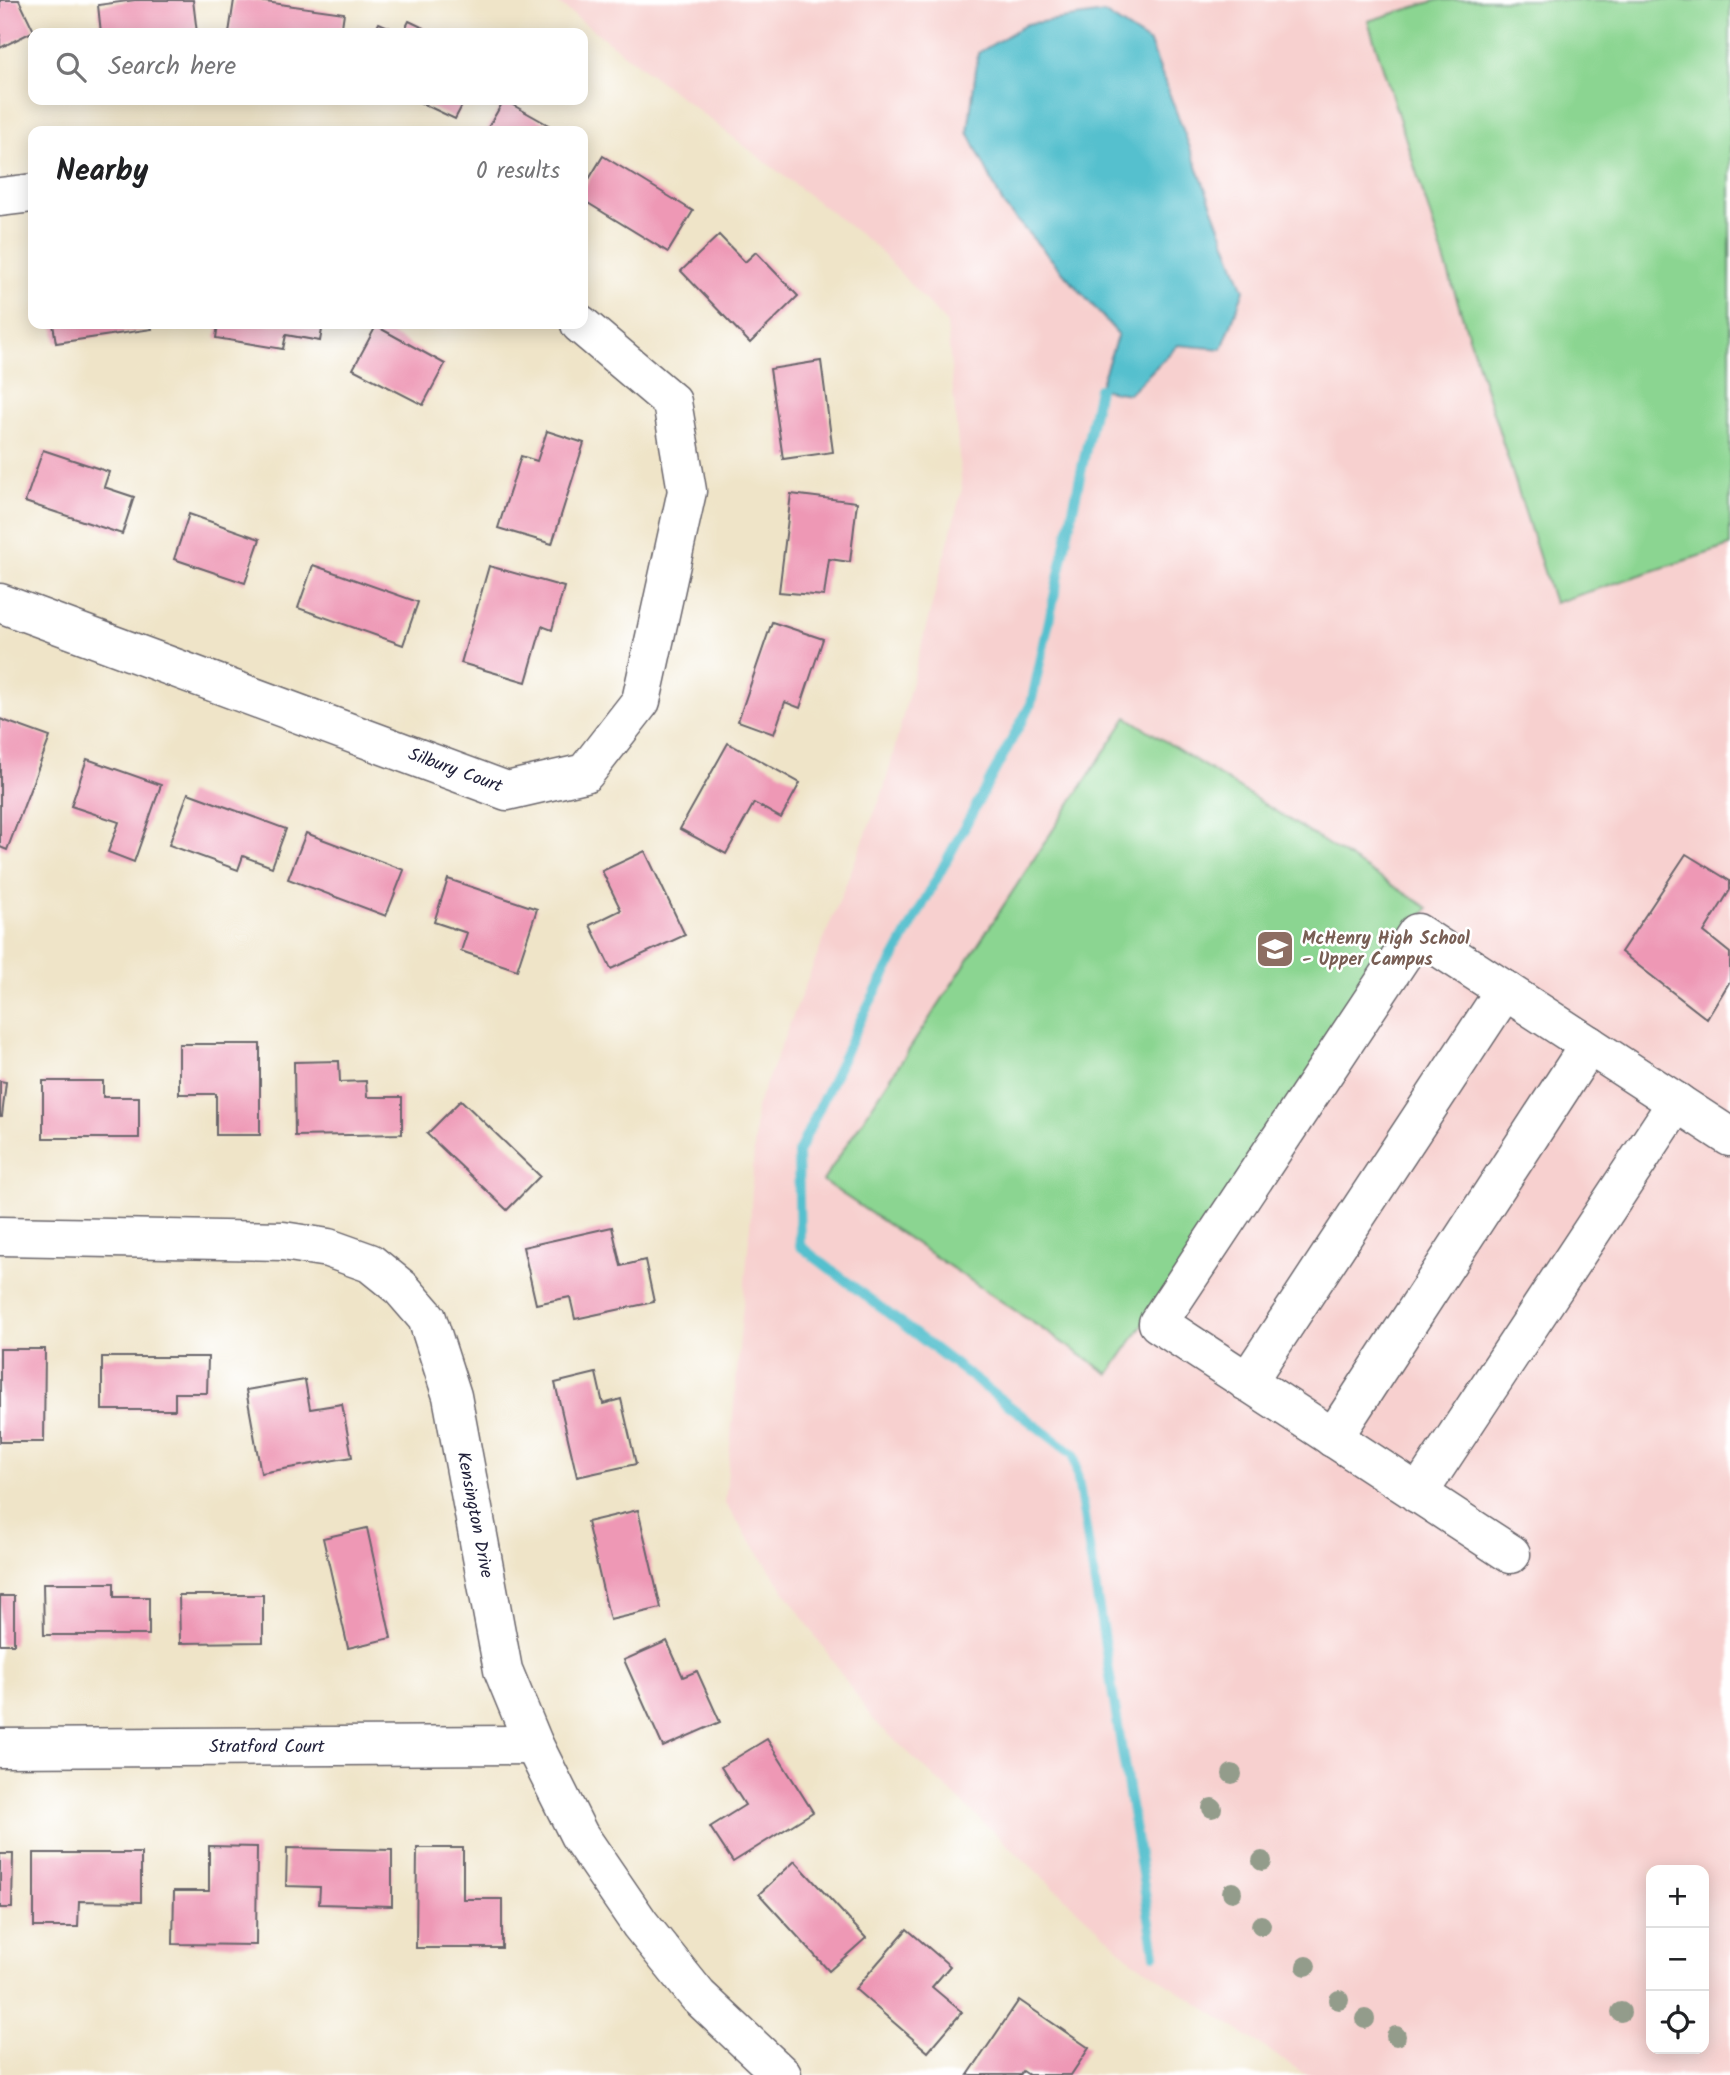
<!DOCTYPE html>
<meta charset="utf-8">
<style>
:root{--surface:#fff;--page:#f2f2f2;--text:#202124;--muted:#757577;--line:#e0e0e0}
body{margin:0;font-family:Kalam,sans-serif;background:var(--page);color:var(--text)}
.controls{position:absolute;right:21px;bottom:21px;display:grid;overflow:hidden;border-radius:14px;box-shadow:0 4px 18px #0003}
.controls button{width:63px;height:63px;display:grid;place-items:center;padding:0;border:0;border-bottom:2px solid var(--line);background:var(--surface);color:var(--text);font:35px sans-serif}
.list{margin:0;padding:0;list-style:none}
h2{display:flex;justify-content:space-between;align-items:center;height:91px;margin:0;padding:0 28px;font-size:30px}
h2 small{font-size:23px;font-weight:400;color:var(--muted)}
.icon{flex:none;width:38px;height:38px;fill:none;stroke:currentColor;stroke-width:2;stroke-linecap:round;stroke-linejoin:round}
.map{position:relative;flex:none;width:1730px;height:2075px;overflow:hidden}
.search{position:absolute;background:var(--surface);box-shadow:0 4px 18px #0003;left:28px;top:28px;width:560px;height:77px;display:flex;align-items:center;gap:18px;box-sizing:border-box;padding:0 24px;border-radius:14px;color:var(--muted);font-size:26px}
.panel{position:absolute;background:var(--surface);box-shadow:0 4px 18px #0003;left:28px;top:126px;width:560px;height:203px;border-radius:14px}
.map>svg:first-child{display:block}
</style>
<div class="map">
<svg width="1730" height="2075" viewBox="0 0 1730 2075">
<rect width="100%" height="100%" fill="#fff"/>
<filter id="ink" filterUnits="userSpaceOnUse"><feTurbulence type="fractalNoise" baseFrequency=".0143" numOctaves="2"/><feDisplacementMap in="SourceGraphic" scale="14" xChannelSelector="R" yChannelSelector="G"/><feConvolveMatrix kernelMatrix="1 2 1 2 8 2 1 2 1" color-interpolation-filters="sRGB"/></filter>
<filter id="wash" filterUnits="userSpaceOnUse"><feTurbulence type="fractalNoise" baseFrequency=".00686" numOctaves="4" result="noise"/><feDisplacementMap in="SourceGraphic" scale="28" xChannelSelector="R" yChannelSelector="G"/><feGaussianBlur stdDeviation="1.57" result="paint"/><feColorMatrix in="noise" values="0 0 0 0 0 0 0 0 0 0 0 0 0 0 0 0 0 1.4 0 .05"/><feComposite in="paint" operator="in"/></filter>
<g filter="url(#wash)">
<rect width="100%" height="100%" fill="#efe4c8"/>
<path fill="#f7d0cf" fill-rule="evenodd" d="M554,0H1730V2075H1306L1132,1960L873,1720L725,1504L750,1227L756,1108L884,789L962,489L947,324L875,246ZM1651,1870H1704V2049H1651Z"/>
<g fill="#8bd591" stroke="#567c66" stroke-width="2">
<path d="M1438,0H1730V546L1554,603L1368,21Z"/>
<path d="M1127,717L1428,908L1109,1374L823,1181Z"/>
</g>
<path fill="#54c0ce" stroke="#3b7184" stroke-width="2" d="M1104,13L1150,43L1244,290L1222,349L1178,345L1129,394L1099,389L1118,334L1004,206L968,132L978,53L1027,24Z"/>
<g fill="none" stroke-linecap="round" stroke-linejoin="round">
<path stroke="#54c0ce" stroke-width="10" d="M1099,389L1031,704L862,1017L798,1153L800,1246L1074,1455L1155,1954"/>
</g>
<g id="blocks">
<g fill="#ee98b5">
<path d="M0,0H19L34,31L0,48Z"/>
<path d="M135,0H193L197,33H101L98,5Z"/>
<path d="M234,0H251L344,13L341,33H229Z"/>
<path d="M409,21L434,33H403Z"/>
<path d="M379,23L402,33H374Z"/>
<path d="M415,100H465L455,119Z"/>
<path d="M504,100L559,131H486Z"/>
<path d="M603,156L693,211L668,252L583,200V189Z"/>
<path d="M719,235L745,262L756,252L798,296L750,343L681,271Z"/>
<path d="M53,324H151L152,329L56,343Z"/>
<path d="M218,324H323L320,341L286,335L283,349L216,338Z"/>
<path d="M376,326L445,364L423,405L353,369Z"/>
<path d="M821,361L833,452L783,459L770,369Z"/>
<path d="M547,431L584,443L552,544L498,528L521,456L537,461Z"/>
<path d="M43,450L109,472L104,487L134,497L122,534L25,502Z"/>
<path d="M791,494L857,502L850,562L829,559L824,596L779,592Z"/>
<path d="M189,514L260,539L245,583L174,559Z"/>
<path d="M313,565L418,602L403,645L298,608Z"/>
<path d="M489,566L564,587L552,630L542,626L526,682L461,663Z"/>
<path d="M772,622L823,639L800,708L785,702L774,734L738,721Z"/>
<path d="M0,719L50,737L7,850L0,847Z"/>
<path d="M728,743L800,783L781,818L754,803L726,854L680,829Z"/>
<path d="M87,759L161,785L134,862L108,852L119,822L71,806Z"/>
<path d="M188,793L286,829L272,867L243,856L238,870L169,845Z"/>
<path d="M306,833L404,870L386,916L288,879Z"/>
<path d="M645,851L685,935L611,969L590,925L621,910L602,871Z"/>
<path d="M1686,854L1730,881V890L1704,932L1730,953V981L1707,1019L1621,952Z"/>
<path d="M448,879L537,909L517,970L461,951L467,933L434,922Z"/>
<path d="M179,1044H260V1135H216V1094H179Z"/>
<path d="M339,1061L340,1082L366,1081L367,1097H402V1134L295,1136L294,1062Z"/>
<path d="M0,1081L6,1082L2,1116H0Z"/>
<path d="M43,1081H103V1097H139V1138H43Z"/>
<path d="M461,1100L540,1176L507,1210L427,1134Z"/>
<path d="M612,1227L621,1266L645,1260L654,1302L575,1319L570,1297L536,1304L523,1247Z"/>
<path d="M0,1349H45L44,1442H0Z"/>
<path d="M102,1357H208L207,1393H175V1410H102Z"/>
<path d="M596,1373L603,1404L621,1399L636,1464L577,1477L555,1383Z"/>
<path d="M305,1380L310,1409L342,1404L352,1457L261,1473L246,1390Z"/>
<path d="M638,1510L661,1608L610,1620L587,1522Z"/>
<path d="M367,1528L391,1638L348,1648L323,1538Z"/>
<path d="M43,1583H114V1597H149V1635H44Z"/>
<path d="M179,1595H263V1642L180,1643Z"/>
<rect x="0" y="1596" width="14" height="48"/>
<path d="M667,1641L683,1677L697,1671L720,1722L663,1747L624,1660Z"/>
<path d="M767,1739L813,1812L733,1862L710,1827L745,1805L721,1767Z"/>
<path d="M209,1846L257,1847L256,1945L173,1944L174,1891H209Z"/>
<path d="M287,1848L392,1850V1906L319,1904L320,1887L286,1886Z"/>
<path d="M417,1848H463V1899H502V1948H416Z"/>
<path d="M34,1853H141V1902L79,1901L78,1927H34Z"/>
<path d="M0,1854H13L12,1908H0Z"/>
<path d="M795,1861L866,1938L829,1971L759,1894Z"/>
<path d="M907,1929L950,1966L932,1987L962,2012L928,2052L855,1989Z"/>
<path d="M1019,2000L1089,2048L1071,2075H1029L1023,2071L1020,2075H968Z"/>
</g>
</g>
</g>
<g filter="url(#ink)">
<use href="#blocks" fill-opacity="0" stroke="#6a666c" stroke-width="2"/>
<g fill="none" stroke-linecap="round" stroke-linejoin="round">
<defs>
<g id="minor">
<path d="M0,197L33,193"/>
<path d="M0,603L507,791L585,773L641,701L687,491L672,402L580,324"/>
<path d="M0,1236L283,1241L328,1248L370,1263L401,1288L427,1318L452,1396L503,1670L534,1745L579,1835L640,1924L698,1996L782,2075"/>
<path d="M1247,1382L1505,990"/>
<path d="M1333,1438L1589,1045"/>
<path d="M1418,1494L1677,1102"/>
<path d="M1511,1554L1158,1323L1417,933L1730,1137"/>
<path d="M0,1748L534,1745"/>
</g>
</defs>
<use href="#minor" stroke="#6a666c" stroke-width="41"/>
<use href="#minor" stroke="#fff" stroke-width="38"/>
</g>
<g fill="#939c8b">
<circle cx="1232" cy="1774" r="10"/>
<circle cx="1212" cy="1808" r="10"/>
<circle cx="1262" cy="1861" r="10"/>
<circle cx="1232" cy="1892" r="10"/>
<circle cx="1261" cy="1925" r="10"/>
<circle cx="1306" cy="1966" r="10"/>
<circle cx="1339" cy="2000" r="10"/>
<circle cx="1621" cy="2012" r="10"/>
<circle cx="1365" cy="2019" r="10"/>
<circle cx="1396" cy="2036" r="10"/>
</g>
</g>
<defs>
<symbol id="school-square" viewBox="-11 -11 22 22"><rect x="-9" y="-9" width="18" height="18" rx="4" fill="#8d6e63" stroke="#fff"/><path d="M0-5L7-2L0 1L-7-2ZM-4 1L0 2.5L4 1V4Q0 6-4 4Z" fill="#fff"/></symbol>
</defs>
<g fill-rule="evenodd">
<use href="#school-square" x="1253" y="927" width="44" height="44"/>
</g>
<g text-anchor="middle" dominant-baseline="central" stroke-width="5" stroke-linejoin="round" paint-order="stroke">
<g font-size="18" fill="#22223b" stroke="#fff">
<text transform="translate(455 771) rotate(20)">Silbury Court</text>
<text transform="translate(474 1515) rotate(79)">Kensington Drive</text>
<text x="267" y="1747">Stratford Court</text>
</g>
<g font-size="18" font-weight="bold" fill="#785e54" stroke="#fff" text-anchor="start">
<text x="1302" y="939">McHenry High School<tspan x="1302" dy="21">- Upper Campus</tspan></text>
</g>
</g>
</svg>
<div class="controls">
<button>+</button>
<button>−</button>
<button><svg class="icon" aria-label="locate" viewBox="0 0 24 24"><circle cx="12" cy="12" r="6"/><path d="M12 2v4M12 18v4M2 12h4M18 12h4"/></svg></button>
</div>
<div class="search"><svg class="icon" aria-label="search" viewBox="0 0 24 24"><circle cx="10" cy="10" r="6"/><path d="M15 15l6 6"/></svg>Search here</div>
<section class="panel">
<h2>Nearby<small>0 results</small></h2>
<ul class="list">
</ul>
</section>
</div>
